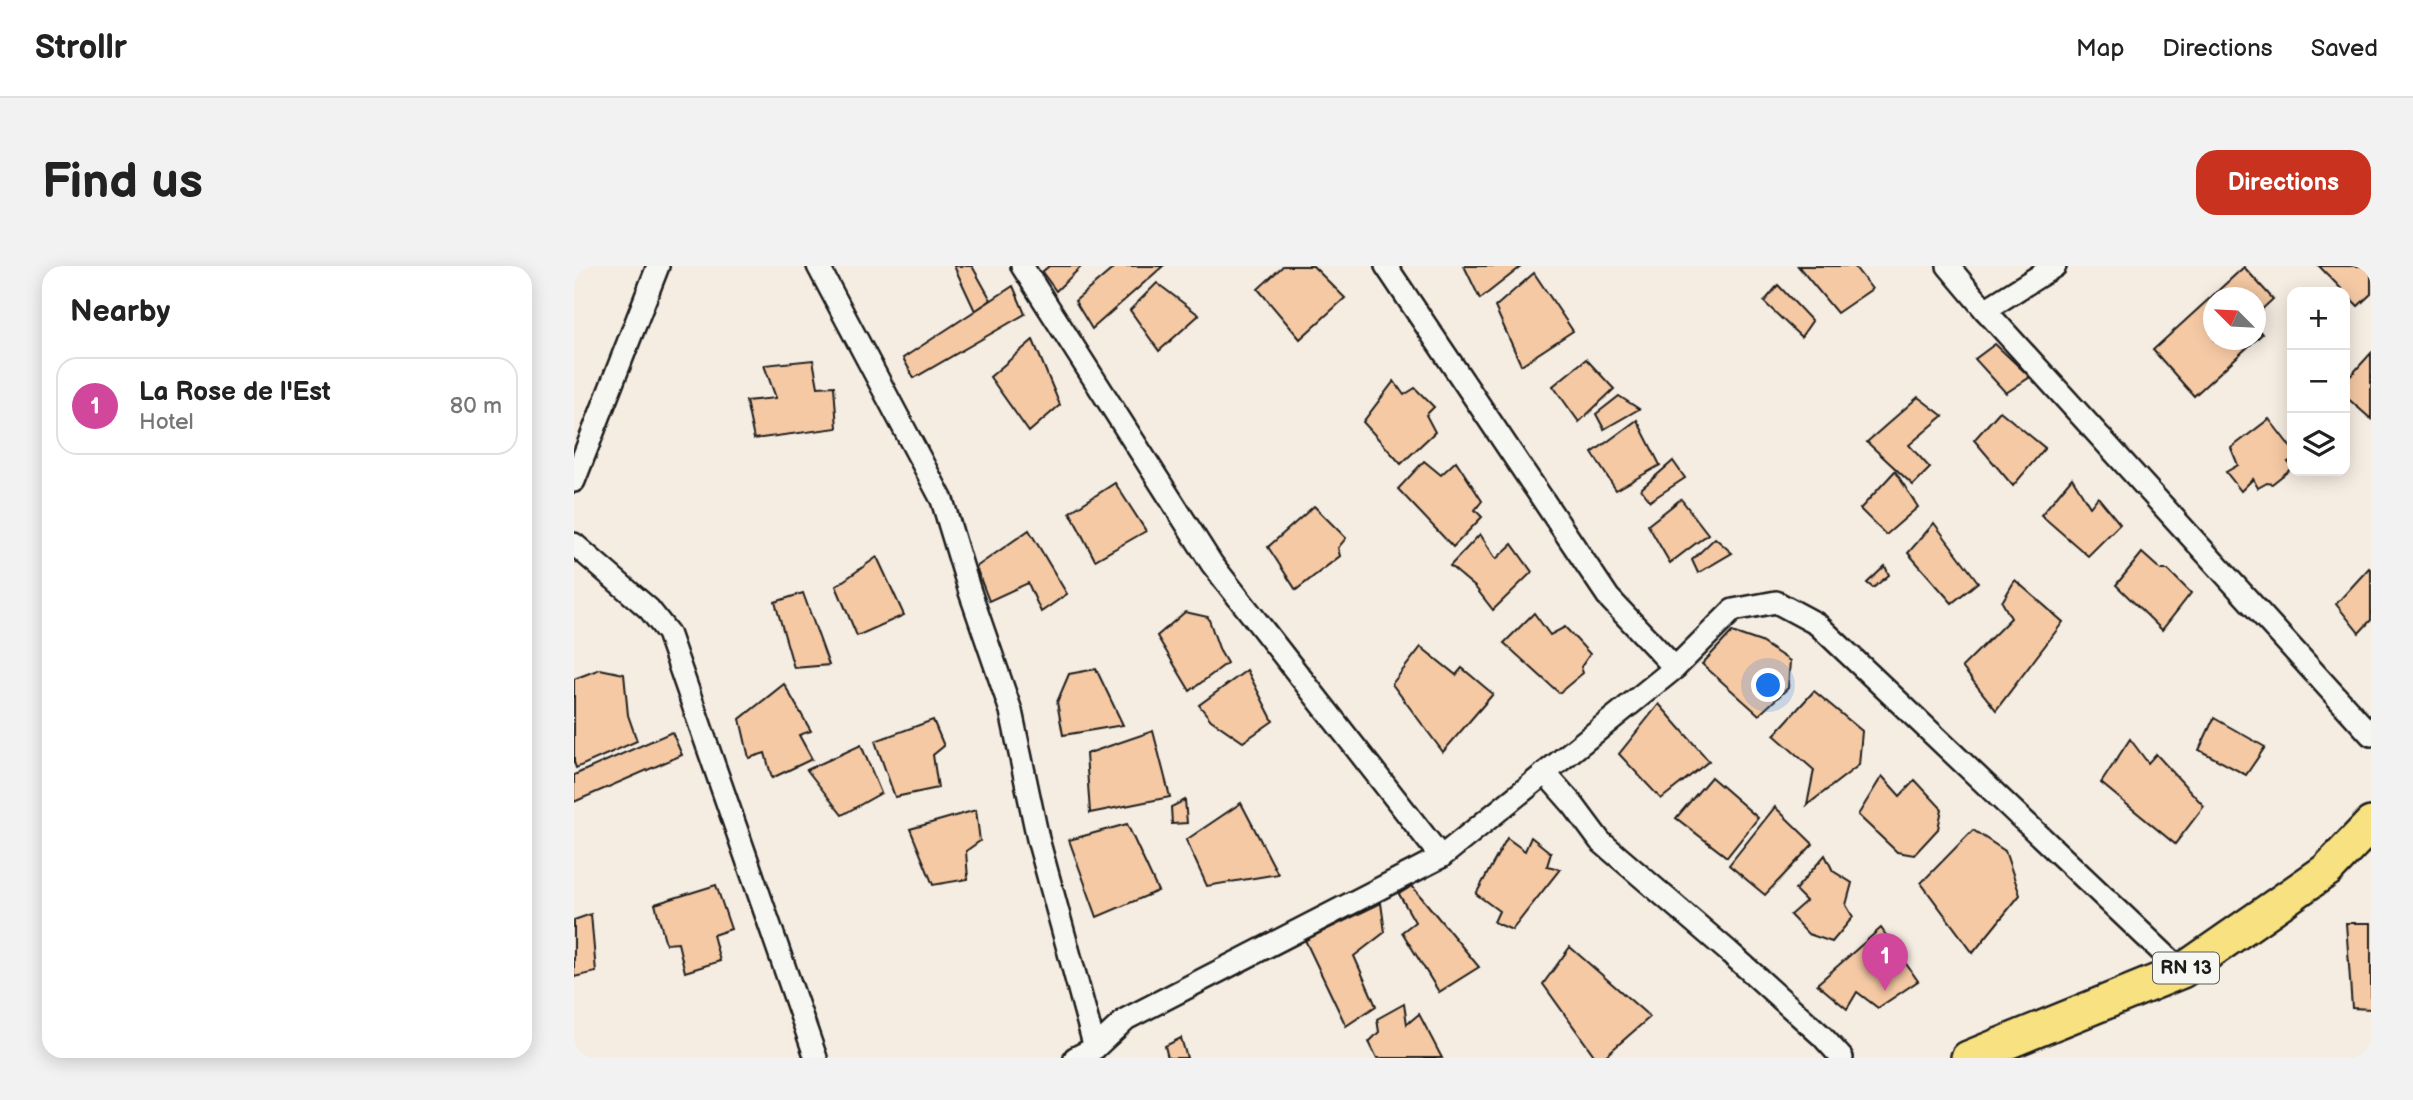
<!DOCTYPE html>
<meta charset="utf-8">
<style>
:root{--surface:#fff;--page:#f2f2f2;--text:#222;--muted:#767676;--line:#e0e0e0;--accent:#c8321e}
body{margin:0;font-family:"Balsamiq Sans",sans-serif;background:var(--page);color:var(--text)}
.controls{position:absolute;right:21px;top:21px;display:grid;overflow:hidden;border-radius:14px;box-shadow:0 4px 18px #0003}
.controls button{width:63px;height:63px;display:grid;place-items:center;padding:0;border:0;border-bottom:2px solid var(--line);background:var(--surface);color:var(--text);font:35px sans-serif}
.compass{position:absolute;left:1629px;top:21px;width:63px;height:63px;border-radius:50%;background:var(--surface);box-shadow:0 4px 18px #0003;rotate:294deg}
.you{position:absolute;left:1195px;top:420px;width:24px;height:24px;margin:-18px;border:5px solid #fff;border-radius:50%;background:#1a73e8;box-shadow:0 0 0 10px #1a73e833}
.badge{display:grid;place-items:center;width:46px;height:46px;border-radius:50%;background:var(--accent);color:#fff;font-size:23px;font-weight:700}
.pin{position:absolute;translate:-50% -58px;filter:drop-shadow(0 2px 4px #0008)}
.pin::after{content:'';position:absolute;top:37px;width:24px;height:21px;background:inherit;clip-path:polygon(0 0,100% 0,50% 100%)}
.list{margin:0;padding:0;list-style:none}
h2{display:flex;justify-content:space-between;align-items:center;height:91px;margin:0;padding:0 28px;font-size:30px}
h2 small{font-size:23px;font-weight:400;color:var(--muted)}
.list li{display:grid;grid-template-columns:46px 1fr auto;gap:21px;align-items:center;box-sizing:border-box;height:98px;margin:0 14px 14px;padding:0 14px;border:2px solid var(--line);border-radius:21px}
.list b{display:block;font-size:26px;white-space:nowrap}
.list p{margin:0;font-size:23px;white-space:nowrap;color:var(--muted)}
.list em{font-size:23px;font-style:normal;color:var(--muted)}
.icon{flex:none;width:38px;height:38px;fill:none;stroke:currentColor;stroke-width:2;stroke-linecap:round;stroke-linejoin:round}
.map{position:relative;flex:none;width:1797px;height:792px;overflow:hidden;border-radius:21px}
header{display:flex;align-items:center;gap:42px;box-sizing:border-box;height:98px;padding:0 35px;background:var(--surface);border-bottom:2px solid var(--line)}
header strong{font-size:33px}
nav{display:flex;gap:38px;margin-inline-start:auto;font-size:24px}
.intro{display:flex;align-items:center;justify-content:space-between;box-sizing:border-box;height:168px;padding:0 42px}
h1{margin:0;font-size:49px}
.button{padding:18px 32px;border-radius:21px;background:var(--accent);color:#fff;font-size:24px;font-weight:700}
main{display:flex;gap:42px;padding:0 42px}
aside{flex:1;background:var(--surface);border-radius:21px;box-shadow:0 4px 18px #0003}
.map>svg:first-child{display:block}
</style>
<header>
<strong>Strollr</strong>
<nav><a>Map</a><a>Directions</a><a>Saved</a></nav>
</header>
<div class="intro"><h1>Find us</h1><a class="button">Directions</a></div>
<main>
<aside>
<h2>Nearby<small></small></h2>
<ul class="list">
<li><span class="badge" style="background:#d1479c">1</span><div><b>La Rose de l'Est</b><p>Hotel</p></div><em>80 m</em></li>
</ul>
</aside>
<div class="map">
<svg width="1797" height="792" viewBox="0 0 1797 792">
<rect width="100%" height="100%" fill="#f6ede2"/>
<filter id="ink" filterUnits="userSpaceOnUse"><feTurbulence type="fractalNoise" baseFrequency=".0143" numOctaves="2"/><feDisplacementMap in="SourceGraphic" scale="14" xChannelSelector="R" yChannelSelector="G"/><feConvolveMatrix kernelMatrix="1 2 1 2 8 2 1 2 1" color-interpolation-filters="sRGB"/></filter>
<g filter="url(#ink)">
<g fill="#f5c9a4" stroke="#1c1c1c" stroke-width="2">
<path d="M380,0H398L417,34L401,45Z"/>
<path d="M475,0H508L482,25L468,6Z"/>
<path d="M542,0H589L518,63L501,35Z"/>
<path d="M709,0H739L771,32L726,73L684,23Z"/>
<path d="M890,0H948L906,33Z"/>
<path d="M1224,0H1280L1298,23L1263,47Z"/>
<path d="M1745,0H1797V28L1784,40Z"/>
<path d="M1670,1L1699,33L1682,49V32H1640V74H1682V60L1688,68L1620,130L1579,84Z"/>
<path d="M960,7L999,65L947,99L921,41Z"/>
<path d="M583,17L625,49L585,85L556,44Z"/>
<path d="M1204,19L1238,55L1227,71L1190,36Z"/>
<path d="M439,20L451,48L340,112L329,92Z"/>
<path d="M459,74L486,139L455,166L416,111Z"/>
<path d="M1421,78L1456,111L1432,127L1401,93Z"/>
<path d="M1797,87V153L1771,130V116Z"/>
<path d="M1012,93L1040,123L1005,156L979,120Z"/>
<path d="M239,94L244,121L260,120L263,162L180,173L172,135L202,132L190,99Z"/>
<path d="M820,115L830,129L841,122L860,141L852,149L861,166L827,198L789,156Z"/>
<path d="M1045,130L1065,143L1030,163L1022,148Z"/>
<path d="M1344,131L1369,150L1335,179L1356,202L1339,219L1293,176Z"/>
<path d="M1426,145L1471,182L1439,220L1400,174Z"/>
<path d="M1695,153L1718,183V194L1714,196L1718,202L1698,218L1693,217L1684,222L1679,213L1667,225L1652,206L1664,199L1657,182Z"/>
<path d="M1063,154L1086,199L1042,224L1018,187Z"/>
<path d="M850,195L867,209L882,195L908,235L901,244L908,251L879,281L824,223Z"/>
<path d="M1099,195L1111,212L1076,235L1067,223Z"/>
<path d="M1321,205L1344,241L1312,269L1286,243Z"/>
<path d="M1498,212L1516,241L1524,231L1546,258L1514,290L1467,249Z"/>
<path d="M541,217L572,265L521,294L496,246Z"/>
<path d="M1107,233L1134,268L1096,297L1074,259Z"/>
<path d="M740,240L772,272L764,282L766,290L722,324L694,281Z"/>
<path d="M1360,257L1404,316L1378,337L1334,287Z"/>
<path d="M455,264L493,328L467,346L454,317L415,335L402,301Z"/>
<path d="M906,268L922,293L938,278L958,306L919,344L901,321L876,300Z"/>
<path d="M1141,272L1158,287L1124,307L1118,294Z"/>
<path d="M1568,287L1587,304H1594L1617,327L1588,364L1542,319Z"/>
<path d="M303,291L330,349L283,370L262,320Z"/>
<path d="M1311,300L1315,309L1299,322L1293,317Z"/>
<path d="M1795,302L1797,304V354L1785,367L1762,338Z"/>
<path d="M1441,314L1489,356L1422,444L1388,401L1437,352L1428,336Z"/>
<path d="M229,327L255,399L220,402L201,336Z"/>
<path d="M611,346L634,351L646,385L653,397L616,425L583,370Z"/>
<path d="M960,347L976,369L991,361L1016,388L1007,401L1009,407L985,427L930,377Z"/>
<path d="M1158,366L1187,376L1216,395L1214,422L1185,449L1128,398Z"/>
<path d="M847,381L882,409L888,402L919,428L869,486L818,418Z"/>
<path d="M26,403L50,408L54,449L63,475L2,502L0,496V413Z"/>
<path d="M522,403L549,459L489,469L483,436L495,408Z"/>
<path d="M673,404L699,455L669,476L637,454L625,439Z"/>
<path d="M210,418L237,465L225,469L238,493L198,512L191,487L175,492L166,453Z"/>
<path d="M1240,425L1288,465L1285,499L1233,539L1240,504L1200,469Z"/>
<path d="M1085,438L1135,495L1087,533L1045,488Z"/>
<path d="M1640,452L1691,481L1672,509L1625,484Z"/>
<path d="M359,454L370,480L359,489L364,522L321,531L301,475Z"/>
<path d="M579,465L596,531L516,547L512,488Z"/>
<path d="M98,466L108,489L0,536V509Z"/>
<path d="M1556,473L1574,497L1582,488L1630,540L1601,578L1527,517Z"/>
<path d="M287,479L307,527L268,549L233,504Z"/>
<path d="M1308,510L1326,530L1341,514L1368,543L1364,563L1340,589L1323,586L1284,549Z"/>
<path d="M1137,511L1184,552L1153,591L1102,552Z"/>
<path d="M611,534L613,557L598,558L597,541Z"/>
<path d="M667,537L704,608L633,620L612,574Z"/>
<path d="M1201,541L1239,578L1191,629L1155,599Z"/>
<path d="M402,544L406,575L392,585L394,613L359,619L336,563Z"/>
<path d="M553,558L584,625L523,651L495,574Z"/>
<path d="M1399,564L1431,585L1446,629L1399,687L1347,617Z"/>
<path d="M957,571L977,587L973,600L986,603L938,664L920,656L925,645L902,628L933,572L951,585Z"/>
<path d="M1251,589L1259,605L1278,617L1272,639L1279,651L1258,676L1234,668L1216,649L1232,635L1221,624Z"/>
<path d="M142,619L157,663L139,669L146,695L111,706L104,677L92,678L81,638Z"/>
<path d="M838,620L905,701L865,726L828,666L841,656L825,628Z"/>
<path d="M807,637L811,666L780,690L802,740L772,760L731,674Z"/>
<path d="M17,648L22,706L0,711V654Z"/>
<path d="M1772,657H1797V743L1778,742Z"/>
<path d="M1307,662L1344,715L1304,742L1283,726L1273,743L1243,718Z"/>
<path d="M996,681L1076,751L1029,792H1022L969,718Z"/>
<path d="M830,738L833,758L845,748L868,792H803L795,776L805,766L803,753Z"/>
<path d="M607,772L613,792H594L591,780Z"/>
</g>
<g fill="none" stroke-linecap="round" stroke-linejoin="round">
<defs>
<g id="street">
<path d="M244,0L368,234L396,326L437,445L464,573L521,782"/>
<path d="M448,0L638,298L867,591"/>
<path d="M812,0L1035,332L1101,402L1159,344L1202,336L1243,358L1608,705"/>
<path d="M1374,0L1411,44L1797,469"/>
<path d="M1411,44L1481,0"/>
<path d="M0,215L84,0"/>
<path d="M0,278L75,343L94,367L242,792"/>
<path d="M971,507L1000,540L1026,575L1154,685L1248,770L1268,792"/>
<path d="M501,792L521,782L552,753L867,591L1101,402"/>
</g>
<path id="primary" d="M1394,792L1608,705L1753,604L1797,558"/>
</defs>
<use href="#street" stroke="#1c1c1c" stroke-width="26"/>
<use href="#primary" stroke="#1c1c1c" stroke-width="38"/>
<use href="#street" stroke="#f6f6f2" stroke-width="21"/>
<use href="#primary" stroke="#f8e181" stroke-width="33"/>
</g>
</g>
<g text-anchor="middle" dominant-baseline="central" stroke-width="6" stroke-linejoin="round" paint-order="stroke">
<rect fill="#f6f6f2" stroke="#5d5d5c" stroke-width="2" x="1579" y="686.5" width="66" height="31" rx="5"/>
<g font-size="19" font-weight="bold" fill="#1c1c1c">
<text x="1612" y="702">RN 13</text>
</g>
</g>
</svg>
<div class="controls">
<button>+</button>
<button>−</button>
<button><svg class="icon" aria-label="layers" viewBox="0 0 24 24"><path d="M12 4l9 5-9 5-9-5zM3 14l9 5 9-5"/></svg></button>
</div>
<svg class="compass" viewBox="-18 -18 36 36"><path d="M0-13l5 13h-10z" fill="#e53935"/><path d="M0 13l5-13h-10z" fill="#767676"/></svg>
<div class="you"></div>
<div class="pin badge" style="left:1311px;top:725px;background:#d1479c">1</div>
</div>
</main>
